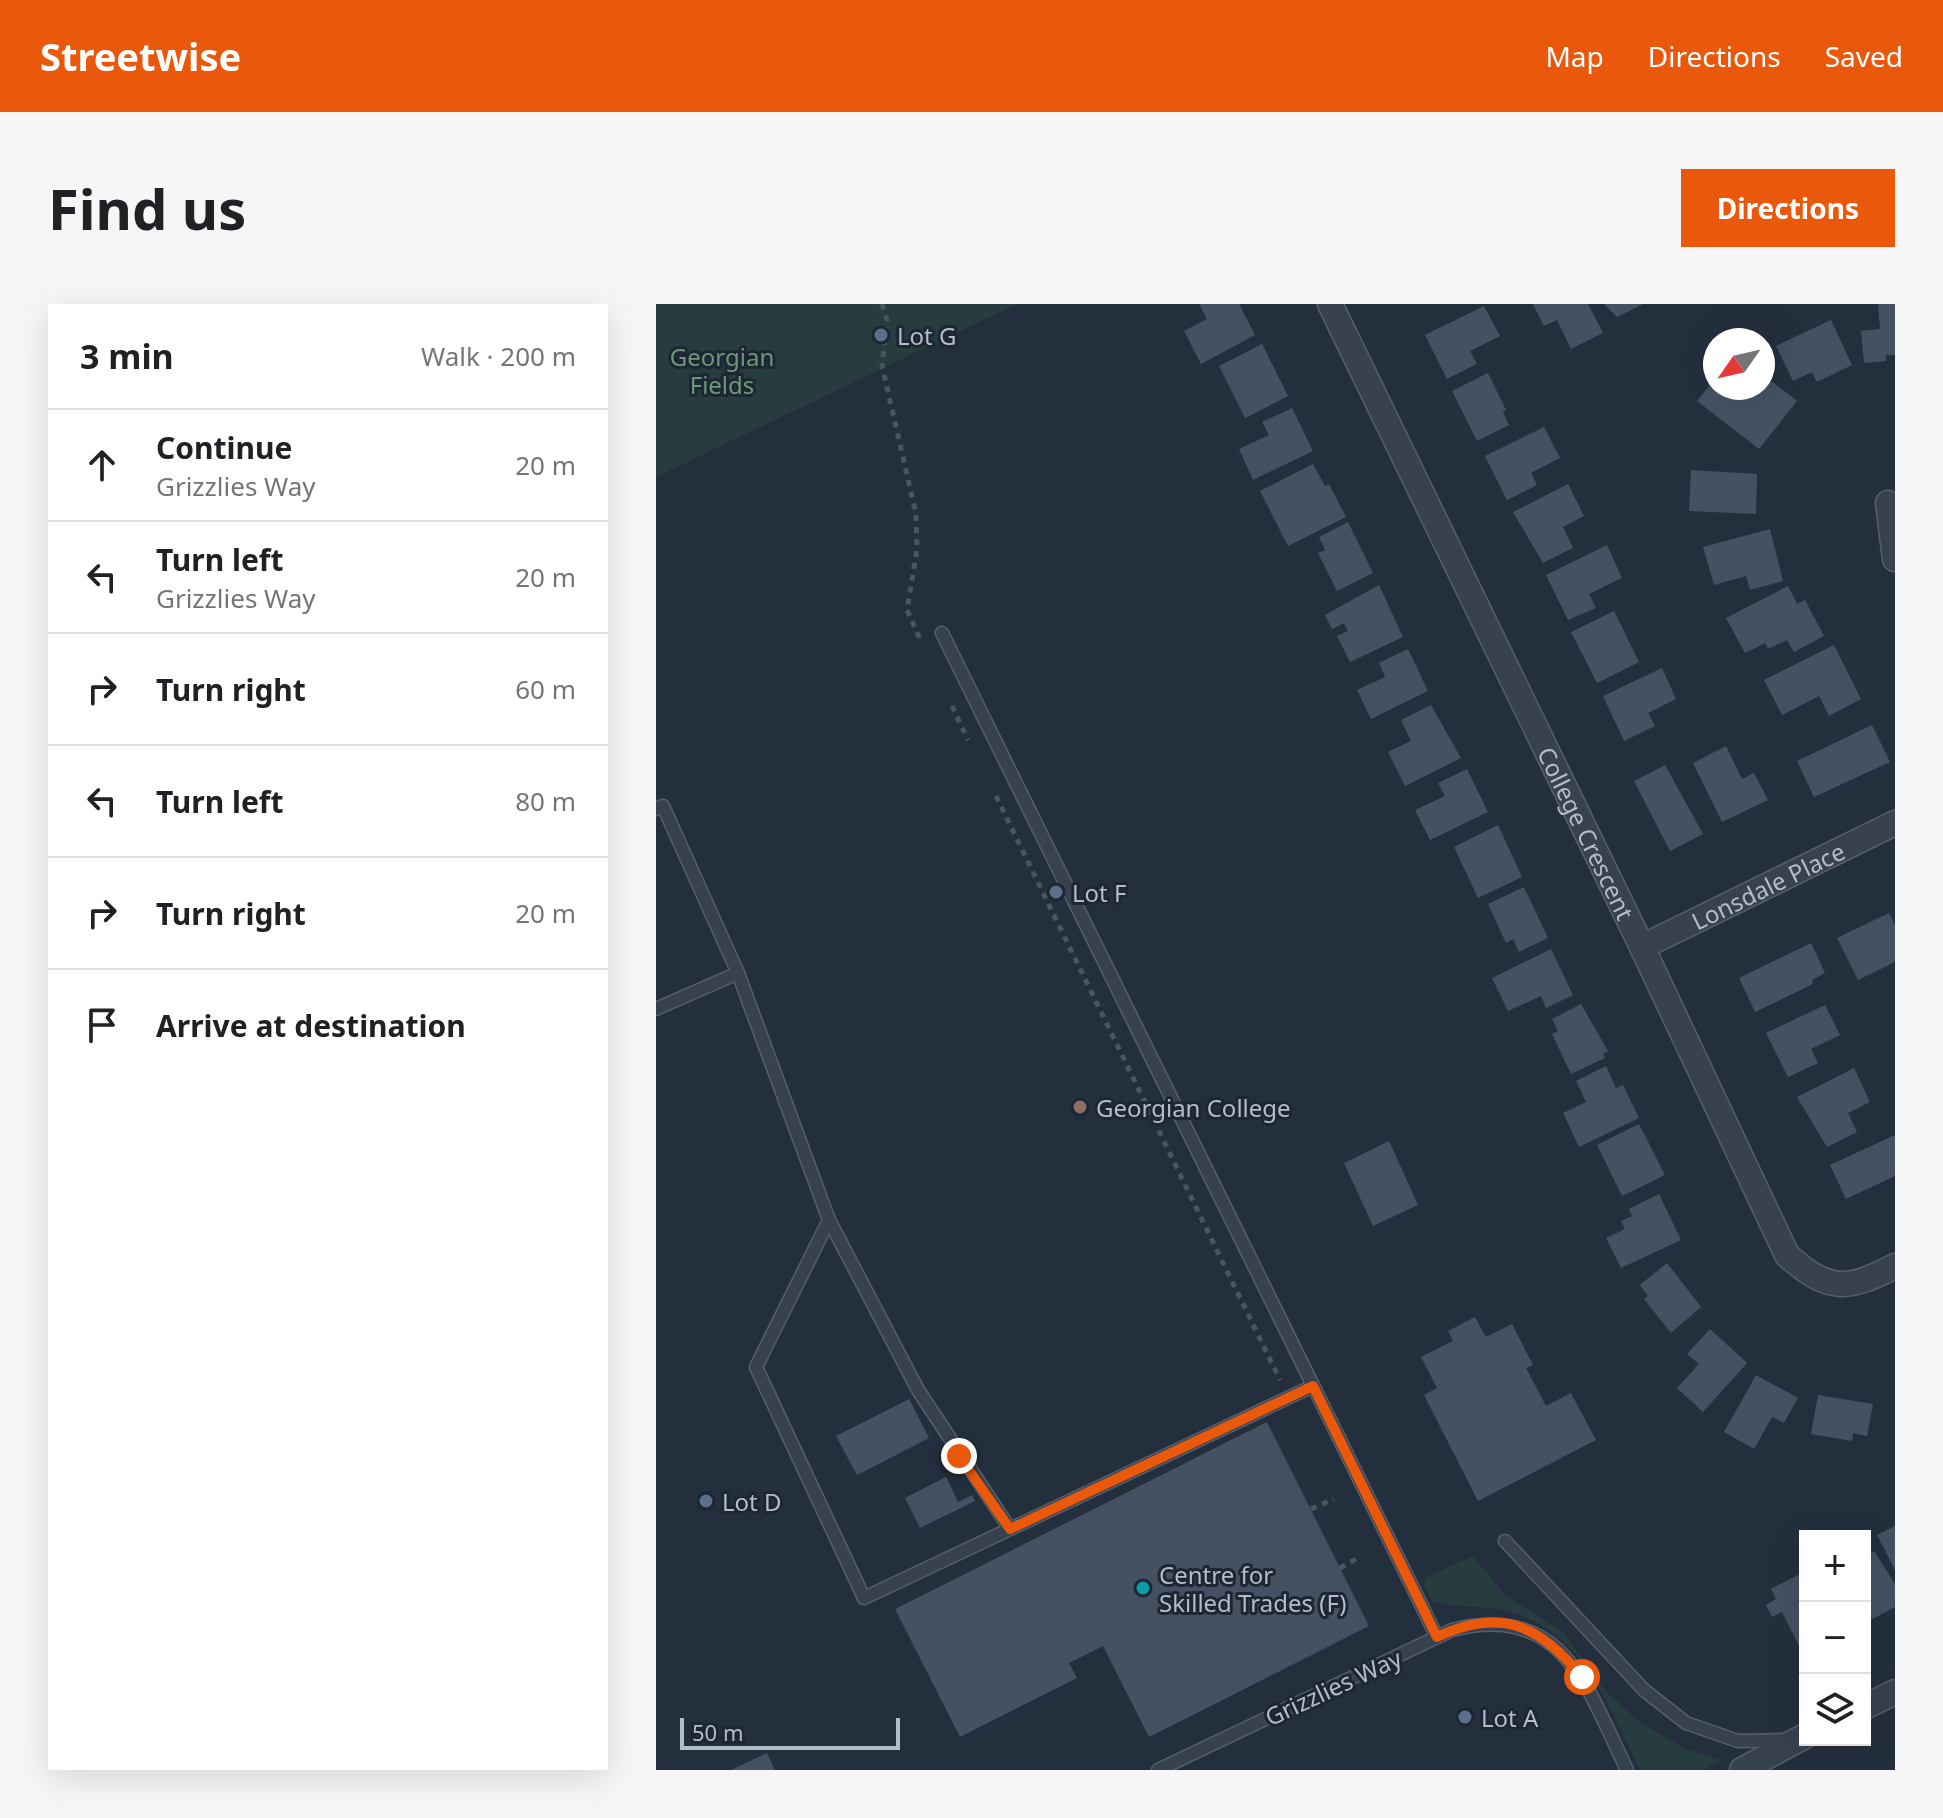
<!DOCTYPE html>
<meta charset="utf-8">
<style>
:root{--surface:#fff;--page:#f6f6f6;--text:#202124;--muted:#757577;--line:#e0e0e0;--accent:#ea580c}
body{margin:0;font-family:"Noto Sans",sans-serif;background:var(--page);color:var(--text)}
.controls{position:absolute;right:24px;bottom:24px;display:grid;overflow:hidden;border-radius:0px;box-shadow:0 8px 32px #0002}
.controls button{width:72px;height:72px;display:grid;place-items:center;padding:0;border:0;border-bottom:2px solid var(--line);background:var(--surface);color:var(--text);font:40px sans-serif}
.compass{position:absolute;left:1047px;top:24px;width:72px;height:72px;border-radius:50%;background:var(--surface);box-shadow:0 8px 32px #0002;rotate:236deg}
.scale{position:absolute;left:24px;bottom:20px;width:220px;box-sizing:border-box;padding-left:8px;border:4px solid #b4bcc9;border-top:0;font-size:22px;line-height:28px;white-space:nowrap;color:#b4bcc9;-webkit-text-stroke:6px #1d2633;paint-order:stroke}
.stop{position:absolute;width:24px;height:24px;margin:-18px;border:6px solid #ea580c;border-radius:50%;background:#fff}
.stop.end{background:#ea580c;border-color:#fff;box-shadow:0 2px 8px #0008}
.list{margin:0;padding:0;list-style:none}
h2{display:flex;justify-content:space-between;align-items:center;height:104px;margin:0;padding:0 32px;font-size:34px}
h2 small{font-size:26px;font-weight:400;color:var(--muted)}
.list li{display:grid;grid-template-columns:52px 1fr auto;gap:24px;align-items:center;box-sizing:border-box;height:112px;padding:0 32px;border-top:2px solid var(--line)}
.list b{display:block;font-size:30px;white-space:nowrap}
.list p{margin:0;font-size:26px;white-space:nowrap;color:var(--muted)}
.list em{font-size:26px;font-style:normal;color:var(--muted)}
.icon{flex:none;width:44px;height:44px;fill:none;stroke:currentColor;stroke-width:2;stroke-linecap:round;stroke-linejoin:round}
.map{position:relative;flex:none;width:1239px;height:1466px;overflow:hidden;border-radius:0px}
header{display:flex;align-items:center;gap:48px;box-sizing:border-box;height:112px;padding:0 40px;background:var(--accent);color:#fff}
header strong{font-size:38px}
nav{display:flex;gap:44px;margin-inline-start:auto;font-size:28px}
.intro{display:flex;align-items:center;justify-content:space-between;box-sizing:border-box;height:192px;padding:0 48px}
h1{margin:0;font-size:56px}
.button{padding:20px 36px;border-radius:0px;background:var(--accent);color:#fff;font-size:28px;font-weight:700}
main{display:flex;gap:48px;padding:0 48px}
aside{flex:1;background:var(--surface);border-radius:0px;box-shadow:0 8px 32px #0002}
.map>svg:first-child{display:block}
</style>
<header>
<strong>Streetwise</strong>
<nav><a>Map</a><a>Directions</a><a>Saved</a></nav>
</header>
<div class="intro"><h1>Find us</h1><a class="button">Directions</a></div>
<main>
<aside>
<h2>3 min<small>Walk · 200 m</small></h2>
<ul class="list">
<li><svg class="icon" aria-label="ahead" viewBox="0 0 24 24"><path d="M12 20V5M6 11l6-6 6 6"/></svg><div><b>Continue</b><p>Grizzlies Way</p></div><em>20 m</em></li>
<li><svg class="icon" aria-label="left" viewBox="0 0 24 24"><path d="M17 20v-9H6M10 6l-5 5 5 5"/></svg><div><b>Turn left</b><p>Grizzlies Way</p></div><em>20 m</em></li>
<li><svg class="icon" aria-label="right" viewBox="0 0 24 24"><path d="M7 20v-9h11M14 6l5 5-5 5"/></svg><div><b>Turn right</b></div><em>60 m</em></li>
<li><svg class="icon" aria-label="left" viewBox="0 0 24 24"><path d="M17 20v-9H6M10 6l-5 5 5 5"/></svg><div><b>Turn left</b></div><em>80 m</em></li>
<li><svg class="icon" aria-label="right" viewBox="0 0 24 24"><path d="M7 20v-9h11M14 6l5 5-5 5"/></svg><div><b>Turn right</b></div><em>20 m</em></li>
<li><svg class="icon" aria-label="arrive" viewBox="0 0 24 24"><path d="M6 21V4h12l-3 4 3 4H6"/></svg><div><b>Arrive at destination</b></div></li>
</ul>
</aside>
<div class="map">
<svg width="1239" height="1466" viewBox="0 0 1239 1466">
<rect width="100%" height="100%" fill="#242f3e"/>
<g fill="#263c3f">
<path d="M0,0H361L0,173Z"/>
<path d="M817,1252L850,1292L907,1328L948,1385L983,1418L1030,1445L1066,1456L1047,1466H985C951,1401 928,1326 850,1307C826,1301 800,1304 776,1297L768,1281L771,1273Z"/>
</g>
<g fill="#455162">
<path d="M543,0H583L599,31L545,60L528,27L551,15Z"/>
<path d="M877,0H932L947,29L915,45L901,16L888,22Z"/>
<path d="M948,0H987L961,13Z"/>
<path d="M1222,0H1239V51H1230V57L1208,59L1205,27L1224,25Z"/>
<path d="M828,2L844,32L814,47L821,60L791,75L769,31Z"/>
<path d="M1175,16L1196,61L1161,78L1156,68L1137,77L1120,42Z"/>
<path d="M606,40L632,92L589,114L563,62Z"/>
<path d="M832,69L850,106L847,108L853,121L821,137L796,87Z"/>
<path d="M1059,75V84H1089L1100,92L1113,75L1141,97L1103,145L1041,97Z"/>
<path d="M636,104L657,147L597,176L583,145L613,131L606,118Z"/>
<path d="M888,123L904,154L875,169L881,181L851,196L829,152Z"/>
<path d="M657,160L669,182L673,180L690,213L632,242L604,187Z"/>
<path d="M1035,166L1101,170L1100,210L1033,207Z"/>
<path d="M912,180L928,212L907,223L917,244L887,259L857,208Z"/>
<path d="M692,218L717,269L681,287L662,249L669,246L663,233Z"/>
<path d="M1114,225L1127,277L1094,286L1090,272L1058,281L1047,243Z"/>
<path d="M951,241L966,274L933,290L940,304L912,316L890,271Z"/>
<path d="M723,281L747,333L694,358L681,332L692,327L688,319L676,325L669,311Z"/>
<path d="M1132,282L1141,300L1149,296L1168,332L1138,348L1131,336L1112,345L1109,339L1089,349L1070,314Z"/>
<path d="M958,307L983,358L941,379L915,328Z"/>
<path d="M1178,341L1205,395L1173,412L1163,392L1126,411L1108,376Z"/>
<path d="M752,345L772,387L715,415L701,386L729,373L723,359Z"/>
<path d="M1006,364L1020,395L992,409L999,422L968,437L947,392Z"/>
<path d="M775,401L805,454L749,482L732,448L755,437L745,416Z"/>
<path d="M1216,421L1234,458L1158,493L1141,457Z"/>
<path d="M1070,442L1086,475L1098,469L1112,496L1066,518L1037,459Z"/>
<path d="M1009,461L1047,530L1014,547L978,477Z"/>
<path d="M811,465L832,508L774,536L759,506L789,492L782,479Z"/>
<path d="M842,521L866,573L822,594L798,543Z"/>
<path d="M868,583L892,634L863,648L857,635L850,639L832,600Z"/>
<path d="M1233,609L1239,621V658L1202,676L1181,634Z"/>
<path d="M1155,639L1169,669L1156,676L1157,680L1099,708L1083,674Z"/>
<path d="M895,645L917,691L890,704L885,692L852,707L836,674Z"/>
<path d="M925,700L952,747L947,750L949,754L915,770L896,730L902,727L896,715Z"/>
<path d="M1169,701L1184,731L1155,745L1162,759L1132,773L1110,729Z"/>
<path d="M950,762L960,784L967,781L983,814L923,843L907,809L930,798L920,777Z"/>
<path d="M1198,764L1214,798L1192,809L1201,828L1171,843L1141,793Z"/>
<path d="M983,820L1009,871L966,892L941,841Z"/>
<path d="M1239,831V872L1190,895L1174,861Z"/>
<path d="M733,837L762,901L717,922L688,859Z"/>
<path d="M1003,890L1025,936L965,964L950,934L969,925L965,917L976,912L973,905Z"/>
<path d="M1011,959L1045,1003L1015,1029L988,995L992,992L984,981Z"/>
<path d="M819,1013L830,1033L856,1020L877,1061L870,1064L890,1102L915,1089L940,1136L822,1197L768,1091L781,1084L765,1053L797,1037L792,1027Z"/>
<path d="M1054,1025L1091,1059L1047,1108L1021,1084L1043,1060L1031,1050Z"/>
<path d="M1100,1071L1142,1094L1128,1119L1116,1113L1098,1145L1068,1128Z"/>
<path d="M1162,1091L1217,1100L1211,1132L1197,1129L1196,1137L1155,1130Z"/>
<path d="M253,1095L273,1134L201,1171L180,1132Z"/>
<path d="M611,1118L713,1322L493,1433L447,1342L413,1359L421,1374L304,1433L239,1305Z"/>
<path d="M290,1173L302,1198L316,1191L319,1197L264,1224L249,1194Z"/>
<path d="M1239,1222V1266L1221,1231Z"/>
<path d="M1218,1247L1239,1280V1303L1209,1319V1252Z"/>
<path d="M1146,1269L1149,1346L1146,1348L1126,1308L1116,1313L1110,1301L1120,1295L1115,1285Z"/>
<path d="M111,1449L119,1466H75Z"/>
</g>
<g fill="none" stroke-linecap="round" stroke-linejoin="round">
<defs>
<g id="service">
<path d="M286,329L781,1333"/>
<path d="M0,505L7,502L82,669L173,916"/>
<path d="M0,705L82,669"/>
<path d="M354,1225L262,1086L173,916L100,1063L208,1294L657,1082"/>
<path d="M849,1237L988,1386L1030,1419L1082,1437L1131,1436"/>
<path d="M502,1466L796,1326C908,1298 931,1384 971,1466"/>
</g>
<g id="minor">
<path id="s1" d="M674,0L986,643L1131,951C1172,988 1191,987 1239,962"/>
<path d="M1232,199L1239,255"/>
<path id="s2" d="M986,643L1239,519"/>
<path d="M1209,1403L1239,1388"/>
<path d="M1086,1466L1149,1432"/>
</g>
</defs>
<use href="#service" stroke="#565f6c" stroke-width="15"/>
<use href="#minor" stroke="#565f6c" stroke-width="27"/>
<g stroke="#44595c" stroke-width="5" stroke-dasharray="6 6" stroke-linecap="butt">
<path d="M226,0L231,16L226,62L260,210L261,245L251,306L264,335"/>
<path d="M296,402L312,436"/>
<path d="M340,492L624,1076"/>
<path d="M655,1205L678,1195"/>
<path d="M684,1264L705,1252"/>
</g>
<use href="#service" stroke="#38414e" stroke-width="12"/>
<use href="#minor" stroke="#38414e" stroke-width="24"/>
</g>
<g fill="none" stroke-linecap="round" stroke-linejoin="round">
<path stroke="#ea580c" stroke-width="10" d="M303,1152L354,1225L657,1082L781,1333C845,1303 884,1321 926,1373"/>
</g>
<g fill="#5c6f8a" stroke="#1d2633" stroke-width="3">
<circle cx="225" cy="31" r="8"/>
<circle cx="400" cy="588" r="8"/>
<circle cx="50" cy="1197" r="8"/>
<circle cx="809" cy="1413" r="8"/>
</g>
<circle fill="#8d6e63" stroke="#1d2633" stroke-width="3" cx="424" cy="803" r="8"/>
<circle fill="#0f9aa8" stroke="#1d2633" stroke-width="3" cx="487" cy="1284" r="8"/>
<g text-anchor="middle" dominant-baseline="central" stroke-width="6" stroke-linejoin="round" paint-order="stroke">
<g font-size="24" fill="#b4bcc9" stroke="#1d2633" text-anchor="start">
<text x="241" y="31">Lot G</text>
<text x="416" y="588">Lot F</text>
<text x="440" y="803">Georgian College</text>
<text x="66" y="1197">Lot D</text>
<text x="503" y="1270">Centre for<tspan x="503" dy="28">Skilled Trades (F)</tspan></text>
<text x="825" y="1413">Lot A</text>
</g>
<g font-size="24" fill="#6b9a76" stroke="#1d2633">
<text x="66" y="52">Georgian<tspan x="66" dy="28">Fields</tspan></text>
</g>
<g font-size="24" fill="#b4bcc9" stroke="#1d2633">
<text stroke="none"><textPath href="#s1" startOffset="588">College Crescent</textPath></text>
<text stroke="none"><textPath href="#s2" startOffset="140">Lonsdale Place</textPath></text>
<text transform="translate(677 1383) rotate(-25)">Grizzlies Way</text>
</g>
</g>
</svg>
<div class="controls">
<button>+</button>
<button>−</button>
<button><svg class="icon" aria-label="layers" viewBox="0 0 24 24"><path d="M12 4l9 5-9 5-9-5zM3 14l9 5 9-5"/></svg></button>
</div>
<svg class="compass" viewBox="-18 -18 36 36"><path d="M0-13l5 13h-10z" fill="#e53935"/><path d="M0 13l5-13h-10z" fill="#757577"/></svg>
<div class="scale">50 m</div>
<div class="stop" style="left:926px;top:1373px"></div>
<div class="stop end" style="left:303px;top:1152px"></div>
</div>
</main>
